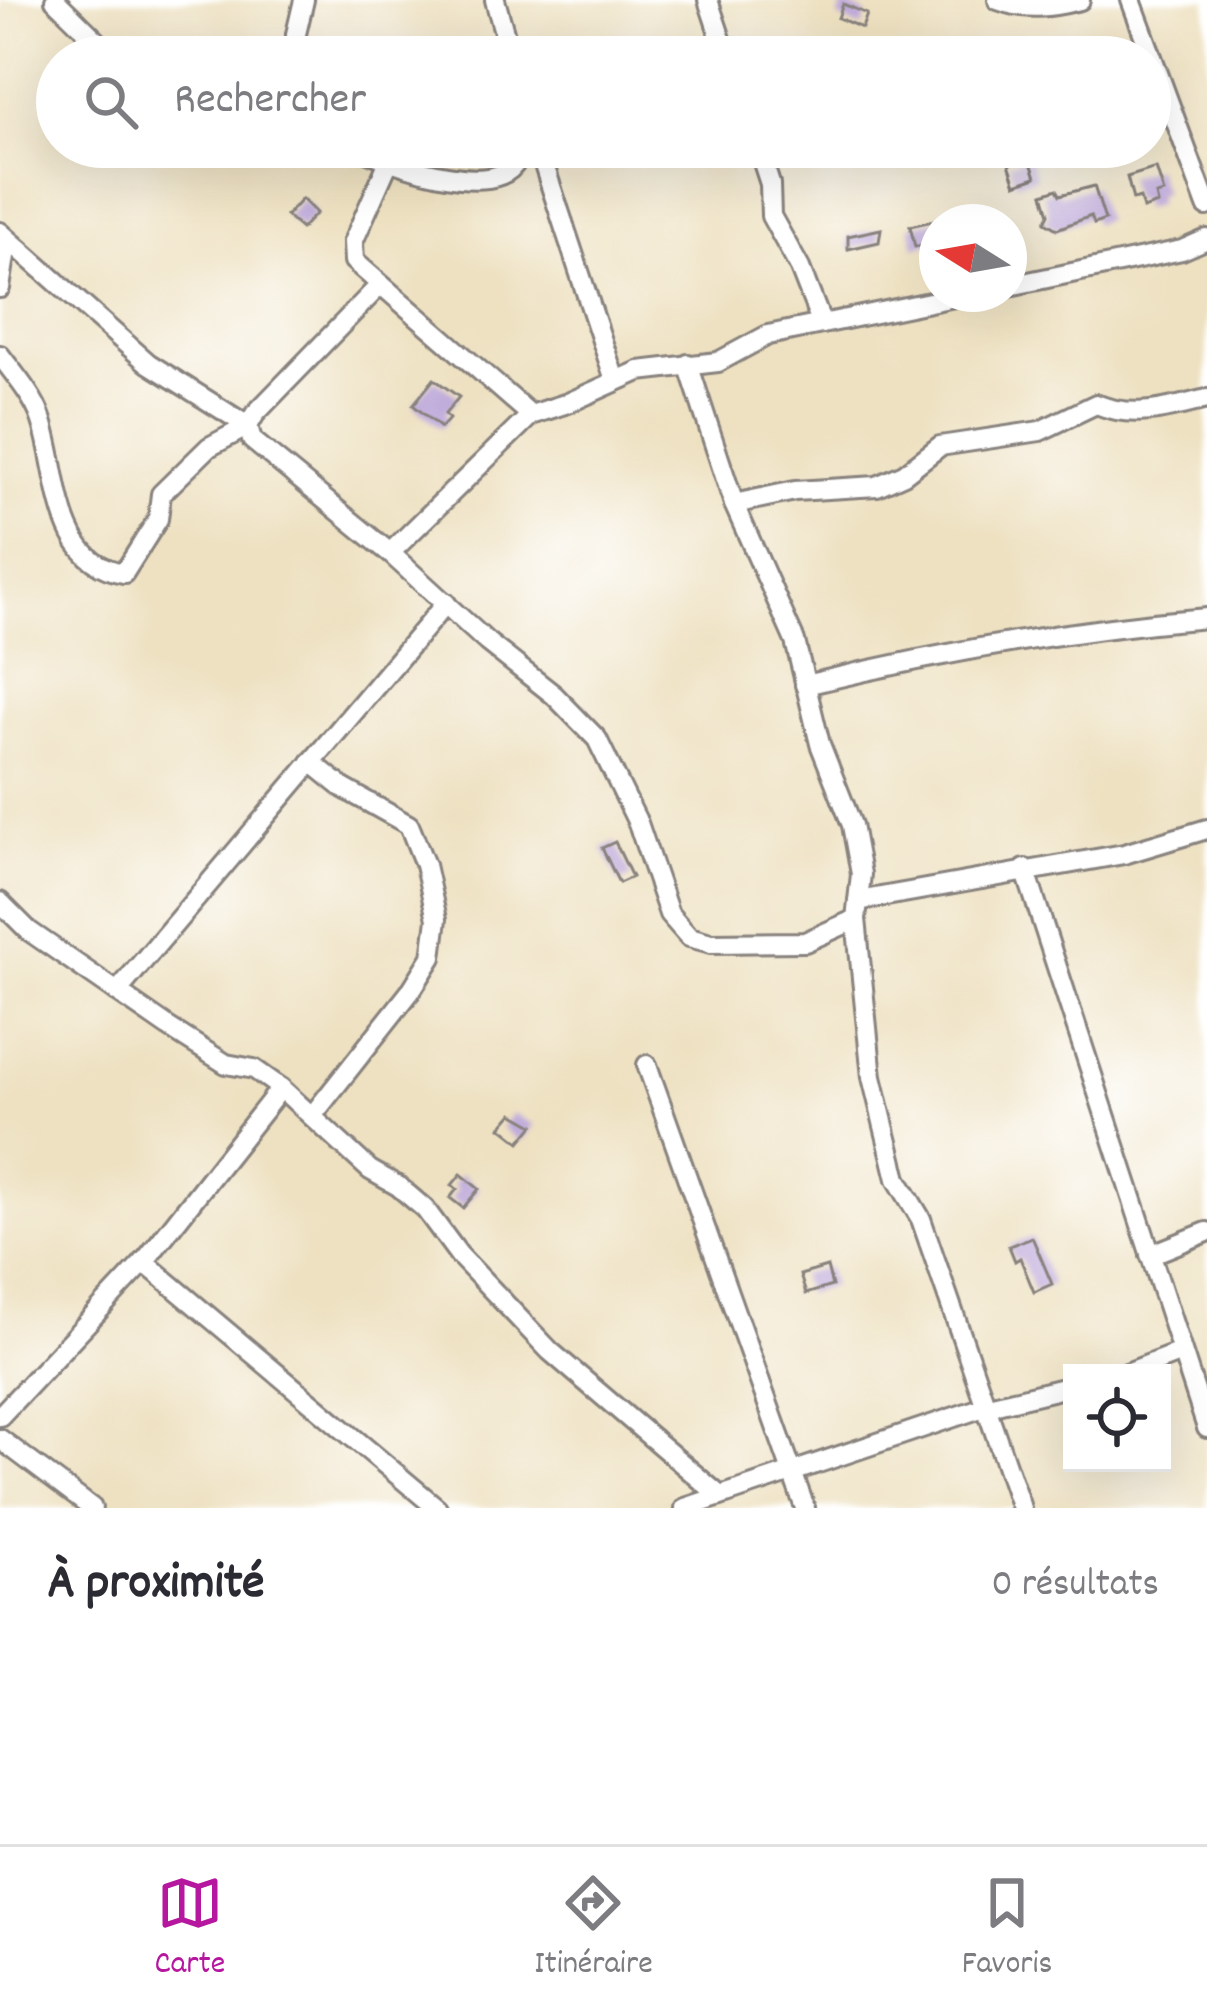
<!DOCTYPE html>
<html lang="fr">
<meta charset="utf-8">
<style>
:root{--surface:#fff;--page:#f2f2f3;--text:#2b2b33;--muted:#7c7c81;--line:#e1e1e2;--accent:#b5179e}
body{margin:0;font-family:Dekko,sans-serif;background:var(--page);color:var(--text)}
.controls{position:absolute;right:36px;bottom:36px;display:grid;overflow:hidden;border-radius:0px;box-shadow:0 12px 48px #0002}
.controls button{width:108px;height:108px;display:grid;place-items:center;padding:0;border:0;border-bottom:3px solid var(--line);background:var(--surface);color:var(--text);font:60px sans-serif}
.compass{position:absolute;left:919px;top:204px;width:108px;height:108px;border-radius:50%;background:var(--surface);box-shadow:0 12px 48px #0002;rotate:281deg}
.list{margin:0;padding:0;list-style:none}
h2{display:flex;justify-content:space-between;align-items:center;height:156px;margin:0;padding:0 48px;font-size:51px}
h2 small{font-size:39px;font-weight:400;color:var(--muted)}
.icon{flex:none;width:66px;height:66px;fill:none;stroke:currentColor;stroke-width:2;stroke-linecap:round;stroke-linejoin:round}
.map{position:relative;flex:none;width:1207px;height:1508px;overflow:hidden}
.search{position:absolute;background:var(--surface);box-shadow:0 12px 48px #0002;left:36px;right:36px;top:36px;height:132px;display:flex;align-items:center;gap:30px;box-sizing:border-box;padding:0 42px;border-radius:66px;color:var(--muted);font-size:45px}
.sheet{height:336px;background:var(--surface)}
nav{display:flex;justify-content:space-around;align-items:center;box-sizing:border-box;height:168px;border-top:3px solid var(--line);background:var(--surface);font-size:33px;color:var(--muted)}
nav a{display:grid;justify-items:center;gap:6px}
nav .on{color:var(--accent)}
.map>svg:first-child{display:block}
</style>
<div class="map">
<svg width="1207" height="1508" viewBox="0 0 1207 1508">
<rect width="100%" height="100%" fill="#fff"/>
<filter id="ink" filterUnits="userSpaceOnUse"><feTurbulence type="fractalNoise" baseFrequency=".00833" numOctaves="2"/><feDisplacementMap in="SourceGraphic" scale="24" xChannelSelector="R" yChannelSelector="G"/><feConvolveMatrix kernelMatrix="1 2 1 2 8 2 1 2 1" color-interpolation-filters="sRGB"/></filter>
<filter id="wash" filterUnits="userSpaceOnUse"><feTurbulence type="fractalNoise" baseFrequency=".004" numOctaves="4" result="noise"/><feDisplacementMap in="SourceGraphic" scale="48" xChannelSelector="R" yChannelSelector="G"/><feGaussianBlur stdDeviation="2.7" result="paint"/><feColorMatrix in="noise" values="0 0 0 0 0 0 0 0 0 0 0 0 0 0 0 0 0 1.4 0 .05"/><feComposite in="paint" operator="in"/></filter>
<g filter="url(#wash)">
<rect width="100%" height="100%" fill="#eee1c1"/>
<g id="blocks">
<g fill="#c0abda">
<path d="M843,4L867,14L862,28L838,18Z"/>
<path d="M1029,157L1036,177L1016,184L1009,164Z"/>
<path d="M1156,168L1164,193L1156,195L1158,204L1143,209L1140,198L1133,200L1127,177Z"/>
<path d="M1094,186L1105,220L1094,224L1091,216L1057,229L1045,222L1049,214L1043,194L1057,189L1060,195Z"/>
<path d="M302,199L316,213L301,229L286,216Z"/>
<path d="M937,220V242L915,247L910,226Z"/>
<path d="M881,229L879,242L848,249V236Z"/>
<path d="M434,379L459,397L445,414L449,419L441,428L413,405Z"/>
<path d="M615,842L632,877L619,883L602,848Z"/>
<path d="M513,1113L534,1125L520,1142L501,1127Z"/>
<path d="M461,1174L479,1189L463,1208L450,1198L457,1189L452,1185Z"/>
<path d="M1032,1237L1052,1284L1034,1292L1020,1258L1015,1261L1009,1246Z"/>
<path d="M827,1267L832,1286L806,1294L800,1275Z"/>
</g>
</g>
</g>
<g filter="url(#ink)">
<use href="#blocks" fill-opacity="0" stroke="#88827e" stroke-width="3"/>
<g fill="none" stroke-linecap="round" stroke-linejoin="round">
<defs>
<g id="minor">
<path d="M55,0L103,47L133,57"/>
<path d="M495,0L511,57"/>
<path d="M708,0L727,57"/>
<path d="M998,0C1027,11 1051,7 1080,0"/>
<path d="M1131,0L1207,206"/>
<path d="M296,57V34L304,0"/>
<path d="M359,147C387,163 490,198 514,165C518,160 518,153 520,147"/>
<path d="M538,147L615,380"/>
<path d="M758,147L770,184L771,216L800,268L822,324"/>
<path d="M389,161L353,242L354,261L531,415"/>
<path d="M0,232L148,363L248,426L209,447L161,494L158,519L124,573C53,563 60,471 41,418C34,397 14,374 0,355"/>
<path d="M0,233L5,256L0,288"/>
<path d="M379,286L255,414L248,426L252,440L390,553L487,642L554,695L597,739L638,823L669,914L689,937L711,943L805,942L856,919"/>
<path d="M1009,286L1182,250L1207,239"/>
<path d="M688,364L734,504L795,641L820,744L852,825L861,874L856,919L872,1077L897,1179L921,1219L1021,1508"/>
<path d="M734,504L795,491L877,486L904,474L940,446L1040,431L1096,404C1135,420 1168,408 1207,399"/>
<path d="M390,553L531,415L568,403L639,371L718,362L768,335L969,294"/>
<path d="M805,685C937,653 1071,629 1207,618"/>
<path d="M311,762L343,788L409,825L425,865L437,919L432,957L410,992L312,1116"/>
<path d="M1025,869L1207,1428"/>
<path d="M858,901L1124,854L1207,829"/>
<path d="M0,902L29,931L168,1027L226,1064L254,1069L281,1088L370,1170L398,1186L425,1209L459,1255L550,1351L720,1496"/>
<path d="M117,992L446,603"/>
<path d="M647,1065L805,1508"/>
<path d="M1150,1255L1207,1232"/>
<path d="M144,1262L437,1508"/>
<path d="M1127,1373L1181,1352"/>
<path d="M0,1416L144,1262L281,1088"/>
<path d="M0,1439L92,1508"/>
<path d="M685,1508L984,1407L1072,1386"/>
</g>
</defs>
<use href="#minor" stroke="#88827e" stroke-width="24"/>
<use href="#minor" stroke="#fff" stroke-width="18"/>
</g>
</g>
</svg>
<div class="controls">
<button><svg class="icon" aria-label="locate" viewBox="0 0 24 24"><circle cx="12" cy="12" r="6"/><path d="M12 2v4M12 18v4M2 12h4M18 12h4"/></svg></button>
</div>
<svg class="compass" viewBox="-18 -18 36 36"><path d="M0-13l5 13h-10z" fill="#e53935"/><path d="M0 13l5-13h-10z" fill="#7c7c81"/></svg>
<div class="search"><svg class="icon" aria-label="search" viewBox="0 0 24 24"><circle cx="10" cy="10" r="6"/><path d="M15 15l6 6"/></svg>Rechercher</div>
</div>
<section class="sheet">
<h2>À proximité<small>0 résultats</small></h2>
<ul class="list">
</ul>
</section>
<nav>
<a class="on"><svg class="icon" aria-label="map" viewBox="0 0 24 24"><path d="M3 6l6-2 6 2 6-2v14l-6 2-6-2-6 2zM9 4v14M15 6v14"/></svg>Carte</a>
<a><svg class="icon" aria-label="directions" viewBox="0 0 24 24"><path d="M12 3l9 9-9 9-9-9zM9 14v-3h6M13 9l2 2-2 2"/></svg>Itinéraire</a>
<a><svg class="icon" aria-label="saved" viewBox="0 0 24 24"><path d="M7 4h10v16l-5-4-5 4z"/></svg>Favoris</a>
</nav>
